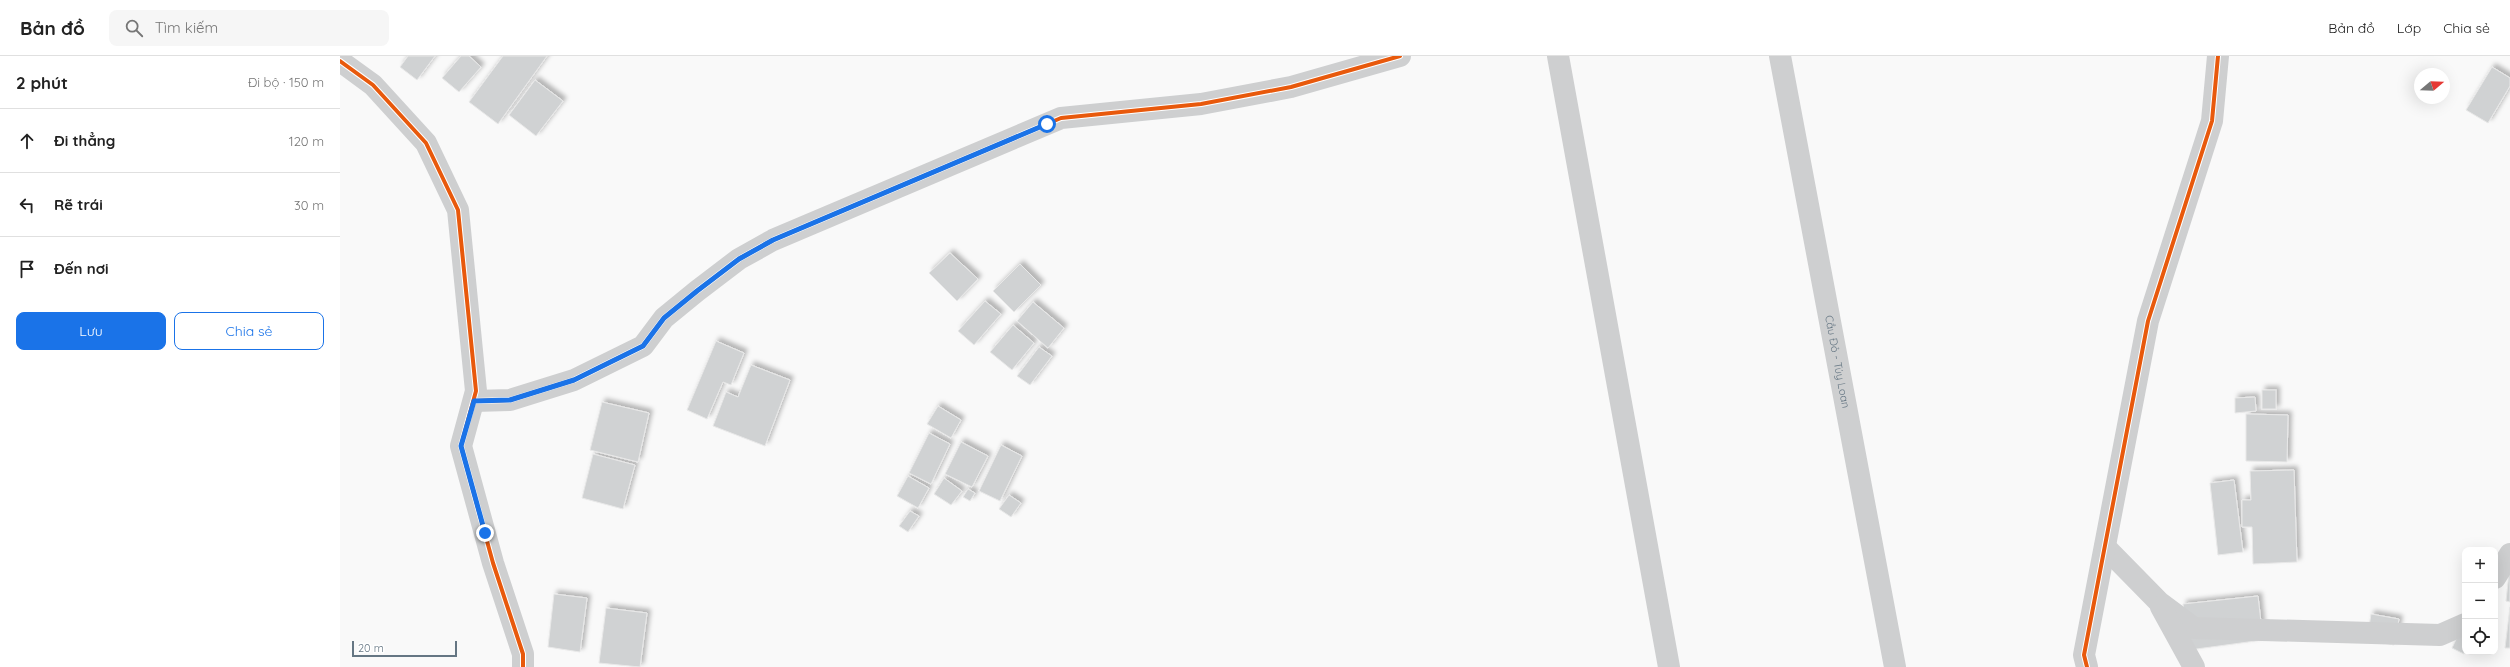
<!DOCTYPE html>
<html lang="vi">
<meta charset="utf-8">
<style>
:root{--surface:#fff;--page:#f6f6f6;--text:#222;--muted:#767676;--line:#e0e0e0;--accent:#1a73e8}
body{margin:0;font-family:Quicksand,sans-serif;background:var(--page);color:var(--text)}
.controls{position:absolute;right:12px;bottom:12px;display:grid;overflow:hidden;border-radius:8px;box-shadow:0 4px 16px #0002}
.controls button{width:36px;height:36px;display:grid;place-items:center;padding:0;border:0;border-bottom:1px solid var(--line);background:var(--surface);color:var(--text);font:20px sans-serif}
.compass{position:absolute;left:2074px;top:12px;width:36px;height:36px;border-radius:50%;background:var(--surface);box-shadow:0 4px 16px #0002;rotate:71deg}
.scale{position:absolute;left:12px;bottom:10px;width:105px;box-sizing:border-box;padding-left:4px;border:2px solid #657683;border-top:0;font-size:11px;line-height:14px;white-space:nowrap;color:#657683;-webkit-text-stroke:3px #fff;paint-order:stroke}
.stop{position:absolute;width:12px;height:12px;margin:-9px;border:3px solid #1a73e8;border-radius:50%;background:#fff}
.stop.end{background:#1a73e8;border-color:#fff;box-shadow:0 1px 4px #0008}
.list{margin:0;padding:0;list-style:none}
h2{display:flex;justify-content:space-between;align-items:center;height:52px;margin:0;padding:0 16px;font-size:17px}
h2 small{font-size:13px;font-weight:400;color:var(--muted)}
.list li{display:grid;grid-template-columns:26px 1fr auto;gap:12px;align-items:center;box-sizing:border-box;height:64px;padding:0 16px;border-top:1px solid var(--line)}
.list b{display:block;font-size:15px;white-space:nowrap}
.list em{font-size:13px;font-style:normal;color:var(--muted)}
.actions{display:flex;gap:8px;padding:12px 16px}
.actions a{flex:1;padding:9px 0;border:1px solid var(--accent);border-radius:8px;text-align:center;font-size:14px;color:var(--accent)}
.actions .main{background:var(--accent);color:#fff}
.icon{flex:none;width:22px;height:22px;fill:none;stroke:currentColor;stroke-width:2;stroke-linecap:round;stroke-linejoin:round}
.map{position:relative;flex:none;width:2170px;height:611px;overflow:hidden}
header{display:flex;align-items:center;gap:24px;box-sizing:border-box;height:56px;padding:0 20px;background:var(--surface);border-bottom:1px solid var(--line)}
header strong{font-size:19px}
nav{display:flex;gap:22px;margin-inline-start:auto;font-size:14px}
.search{width:280px;height:36px;background:var(--page);display:flex;align-items:center;gap:10px;box-sizing:border-box;padding:0 14px;border-radius:8px;color:var(--muted);font-size:15px}
main{display:flex}
aside{flex:1;background:var(--surface)}
.map>svg:first-child{display:block}
</style>
<header>
<strong>Bản đồ</strong>
<div class="search"><svg class="icon" aria-label="search" viewBox="0 0 24 24"><circle cx="10" cy="10" r="6"/><path d="M15 15l6 6"/></svg>Tìm kiếm</div>
<nav><a>Bản đồ</a><a>Lớp</a><a>Chia sẻ</a></nav>
</header>
<main>
<aside>
<h2>2 phút<small>Đi bộ · 150 m</small></h2>
<ul class="list">
<li><svg class="icon" aria-label="ahead" viewBox="0 0 24 24"><path d="M12 20V5M6 11l6-6 6 6"/></svg><div><b>Đi thẳng</b></div><em>120 m</em></li>
<li><svg class="icon" aria-label="left" viewBox="0 0 24 24"><path d="M17 20v-9H6M10 6l-5 5 5 5"/></svg><div><b>Rẽ trái</b></div><em>30 m</em></li>
<li><svg class="icon" aria-label="arrive" viewBox="0 0 24 24"><path d="M6 21V4h12l-3 4 3 4H6"/></svg><div><b>Đến nơi</b></div></li>
</ul>
<div class="actions"><a class="main">Lưu</a><a>Chia sẻ</a></div>
</aside>
<div class="map">
<svg width="2170" height="611" viewBox="0 0 2170 611">
<defs>
<filter id="shadow"><feDropShadow dx="3.5" dy="-3.5" stdDeviation="2" flood-color="#0004"/></filter>
</defs>
<rect width="100%" height="100%" fill="#f9f9f9"/>
<g fill="#d0d2d3" stroke="#e8e8e8" filter="url(#shadow)">
<path d="M68,0H95L77,24L60,11Z"/>
<path d="M121,0H129L141,11L119,36L102,22Z"/>
<path d="M163,0H207L158,68L129,46Z"/>
<path d="M2152,11L2170,22V30L2148,67L2126,54Z"/>
<path d="M195,24L223,45L196,80L169,59Z"/>
<path d="M610,197L638,223L617,245L589,217Z"/>
<path d="M680,208L701,229L674,256L653,235Z"/>
<path d="M645,245L661,258L634,289L618,275Z"/>
<path d="M693,246L724,272L708,292L677,265Z"/>
<path d="M673,269L694,287L672,314L650,296Z"/>
<path d="M376,285L404,297L391,329L383,326L367,363L347,354Z"/>
<path d="M699,291L712,300L690,329L677,320Z"/>
<path d="M411,309L450,324L425,390L373,370L386,336L398,341Z"/>
<rect x="1922" y="334" width="14" height="19"/>
<path d="M1915,341L1916,355L1895,357V342Z"/>
<path d="M262,346L309,357L298,406L250,394Z"/>
<path d="M598,350L621,364L611,382L587,368Z"/>
<path d="M1906,358L1948,359L1947,406L1906,405Z"/>
<path d="M589,377L610,388L591,428L569,417Z"/>
<path d="M621,386L648,400L632,431L605,418Z"/>
<path d="M661,389L682,400L660,445L639,435Z"/>
<path d="M253,398L295,409L283,453L242,442Z"/>
<path d="M1954,414L1957,506L1913,508L1912,471H1902V444H1911L1910,415Z"/>
<path d="M568,420L589,432L578,452L557,440Z"/>
<path d="M604,422L622,435L611,449L594,438Z"/>
<path d="M1894,424L1903,496L1878,499L1870,427Z"/>
<path d="M628,433L635,437L630,445L623,441Z"/>
<path d="M669,439L681,447L671,461L659,453Z"/>
<path d="M570,455L579,460L568,476L559,470Z"/>
<path d="M2170,508V546L2166,545Z"/>
<path d="M214,538L247,542L240,596L208,591Z"/>
<path d="M1918,540L1923,584L1849,594L1843,548Z"/>
<path d="M2170,551V592H2165Z"/>
<path d="M266,552L307,557L300,611L259,607Z"/>
<path d="M2031,558L2059,563L2054,589L2027,584Z"/>
<path d="M2121,573L2125,575L2124,598L2112,592Z"/>
</g>
<g fill="none" stroke-linecap="round" stroke-linejoin="round">
<g stroke="#cecfd0" stroke-width="22">
<path d="M1218,0L1329,611"/>
<path id="s1" d="M1440,0L1555,611"/>
<path d="M0,5L33,29L86,87L118,154L136,335L121,390L153,507L183,598V611"/>
<path d="M134,345L170,344L234,324L303,290L324,262L357,235L399,203L433,184L721,62L861,48L951,31L1060,0"/>
<path d="M1765,491L1819,546L1854,572L2100,579L2125,568"/>
<path d="M2155,522L2170,498"/>
<path d="M1821,551L1854,611"/>
<path d="M1747,611L1744,599L1808,265L1872,65L1878,0"/>
</g>
<defs>
<g id="cycleway">
<path d="M0,5L33,29L86,87L118,154L136,335L121,390L153,507L183,598V611"/>
<path d="M134,345L170,344L234,324L303,290L324,262L357,235L399,203L433,184L721,62L861,48L951,31L1060,0"/>
<path d="M1747,611L1744,599L1808,265L1872,65L1878,0"/>
</g>
</defs>
<use href="#cycleway" stroke="#fff" stroke-width="6"/>
<use href="#cycleway" stroke="#e8590c" stroke-width="4"/>
</g>
<g fill="none" stroke-linecap="round" stroke-linejoin="round">
<path stroke="#1a73e8" stroke-width="5" d="M145,477L121,390L134,345L170,344L234,324L303,290L324,262L357,235L399,203L433,184L707,68"/>
</g>
<g text-anchor="middle" dominant-baseline="central" stroke-width="4" stroke-linejoin="round" paint-order="stroke">
<g font-size="11" fill="#657683" stroke="#fff">
<text stroke="none"><textPath href="#s1" startOffset="311">Cầu Đỏ - Túy Loan</textPath></text>
</g>
</g>
</svg>
<div class="controls">
<button>+</button>
<button>−</button>
<button><svg class="icon" aria-label="locate" viewBox="0 0 24 24"><circle cx="12" cy="12" r="6"/><path d="M12 2v4M12 18v4M2 12h4M18 12h4"/></svg></button>
</div>
<svg class="compass" viewBox="-18 -18 36 36"><path d="M0-13l5 13h-10z" fill="#e53935"/><path d="M0 13l5-13h-10z" fill="#767676"/></svg>
<div class="scale">20 m</div>
<div class="stop" style="left:707px;top:68px"></div>
<div class="stop end" style="left:145px;top:477px"></div>
</div>
</main>
